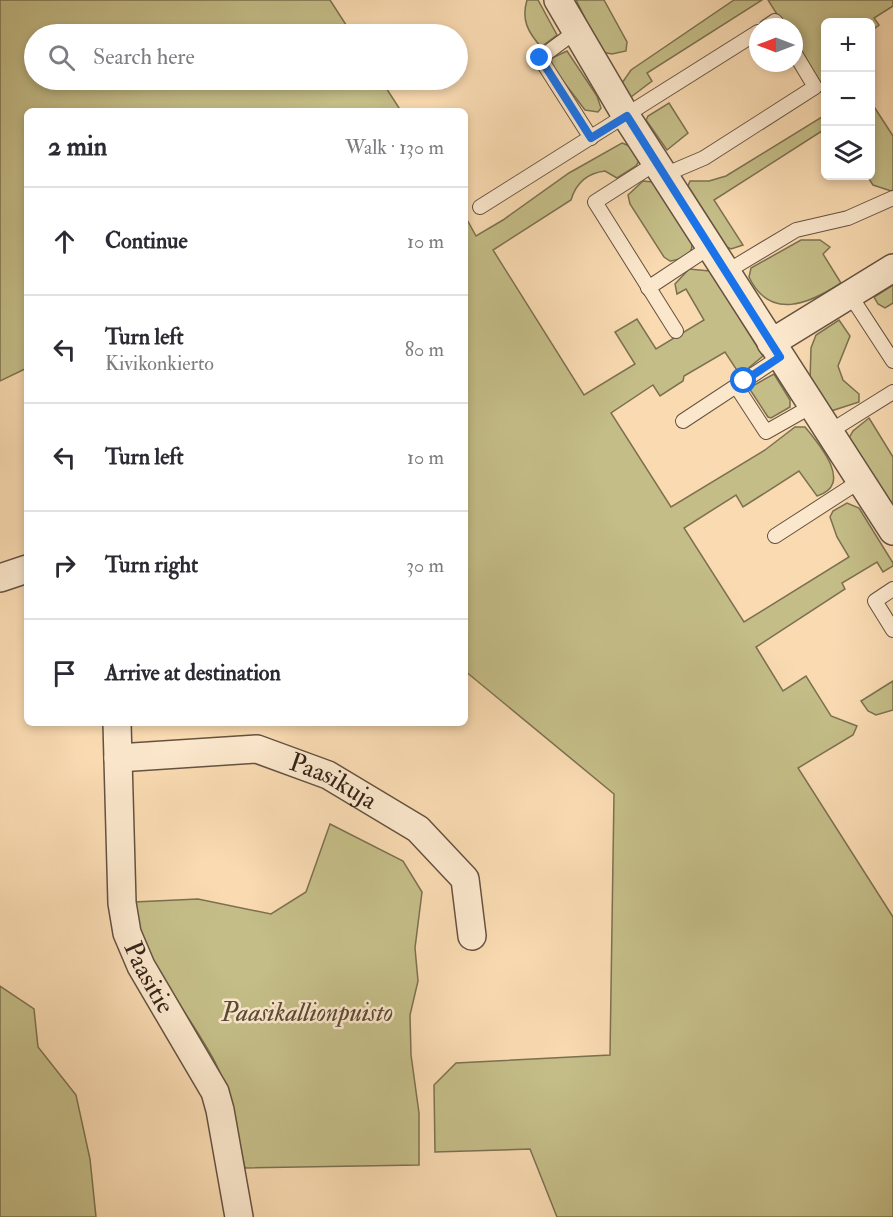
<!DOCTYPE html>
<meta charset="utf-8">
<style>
:root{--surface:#fff;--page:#f2f2f3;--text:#2b2b33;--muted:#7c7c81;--line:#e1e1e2}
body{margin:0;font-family:"IM FELL Double Pica",serif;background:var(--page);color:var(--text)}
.controls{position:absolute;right:18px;top:18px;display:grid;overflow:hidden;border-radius:9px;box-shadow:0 3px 9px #0003}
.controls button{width:54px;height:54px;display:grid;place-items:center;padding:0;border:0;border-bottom:2px solid var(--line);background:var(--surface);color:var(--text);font:30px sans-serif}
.compass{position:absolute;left:749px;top:18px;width:54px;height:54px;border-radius:50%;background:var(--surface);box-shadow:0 3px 9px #0003;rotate:270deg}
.stop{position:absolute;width:18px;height:18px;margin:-14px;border:4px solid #1a73e8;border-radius:50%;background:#fff}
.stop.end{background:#1a73e8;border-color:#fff;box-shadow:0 2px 6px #0008}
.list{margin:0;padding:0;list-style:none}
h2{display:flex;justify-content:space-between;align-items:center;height:78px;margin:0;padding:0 24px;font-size:26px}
h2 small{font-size:20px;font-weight:400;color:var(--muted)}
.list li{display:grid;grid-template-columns:39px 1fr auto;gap:18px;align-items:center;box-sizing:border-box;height:108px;padding:0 24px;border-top:2px solid var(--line)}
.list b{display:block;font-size:22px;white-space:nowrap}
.list p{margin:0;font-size:20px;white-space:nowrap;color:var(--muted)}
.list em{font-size:20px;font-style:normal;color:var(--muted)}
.icon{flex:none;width:33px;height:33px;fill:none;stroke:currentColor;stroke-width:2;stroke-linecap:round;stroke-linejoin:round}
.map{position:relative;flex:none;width:893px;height:1217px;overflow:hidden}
.search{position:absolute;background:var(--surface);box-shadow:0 3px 9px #0003;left:24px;top:24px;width:444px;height:66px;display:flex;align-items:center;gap:15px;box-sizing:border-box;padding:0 21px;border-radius:33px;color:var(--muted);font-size:22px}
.panel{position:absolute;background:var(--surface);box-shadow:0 3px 9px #0003;left:24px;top:108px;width:444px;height:618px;border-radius:9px}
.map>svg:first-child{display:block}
</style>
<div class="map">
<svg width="893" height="1217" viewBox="0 0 893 1217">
<rect width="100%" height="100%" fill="#f9dab1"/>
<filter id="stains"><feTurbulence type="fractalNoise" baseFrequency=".00333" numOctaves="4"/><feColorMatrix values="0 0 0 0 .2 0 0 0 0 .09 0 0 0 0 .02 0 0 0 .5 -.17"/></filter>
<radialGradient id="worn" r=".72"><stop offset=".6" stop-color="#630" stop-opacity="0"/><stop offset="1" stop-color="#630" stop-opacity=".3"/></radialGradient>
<g fill="#c4bd87" stroke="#7c7050" stroke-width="1.5">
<path d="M0,0H330L352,34H34V80H381L401,111H27V368L0,381Z"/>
<path d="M527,0H538L557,35L541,47C528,32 521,20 527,0Z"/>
<path d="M576,0H604L627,42L626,51L612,54L602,52Z"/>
<path d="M734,0H762L647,73L652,81L631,97L622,83L631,70Z"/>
<path d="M768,0H893V6L874,18L879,25L871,31L870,22H826L825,93L794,42V27H785Z"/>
<path d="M567,51L597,96L601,108L598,112L585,110L551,65L552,58Z"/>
<path d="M871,102L893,136V190L891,191L873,185L867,176H870Z"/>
<path d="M669,103L688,133L667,150L646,120L648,116Z"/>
<path d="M825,115V129L714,200L743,245L731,249L727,247L688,186L690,181H709L726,176Z"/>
<path d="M622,143C632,146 635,151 639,161L636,166L617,178L605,171C588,173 576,183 571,200L493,250L584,395L635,364L615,332L637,319L656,349L704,320L686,289L677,294L675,284L689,269L710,271L763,356L740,375L725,352L684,376L683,381L660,396L653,385L611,413L671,507L765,450L795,427H805C820,445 854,485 817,496L799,471L743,507L736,495L684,528L744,622L849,557L837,537L830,517L833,511L847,503L859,508L893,563V566L883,572L877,562L842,583L845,589L756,647L783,691L806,676L831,716L857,726L853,735L798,768L893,917V1217H557L530,1149L435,1152L434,1085L456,1063L610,1055L614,794L465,671V216L476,236L503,220L569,173Z"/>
<path d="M643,181L653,182L692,243C693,257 681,259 670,261L664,257L630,204L628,195Z"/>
<path d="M801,240H820L830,247L823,254L841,283C809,304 770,321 749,277L751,268Z"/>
<path d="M893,285V303L885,308L878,304L874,297Z"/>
<path d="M839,320L850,336L838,366L843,380L859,394V402L831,411L810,381L811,348L816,335Z"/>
<path d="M774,374L790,400V407L771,418L768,417L749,388Z"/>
<path d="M869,418L893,457V508L849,438L853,431Z"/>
<path d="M893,681V710L876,715L868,711L861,701Z"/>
<path d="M330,824L403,861L422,892L415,948L418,981L410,1015L411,1055L419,1113V1165L245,1168C236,1132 232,1095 215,1062C187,1009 142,963 134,902L198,899L271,914L306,892Z"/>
<path d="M0,986L34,1009L38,1047L76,1095L90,1159L96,1217H0Z"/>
</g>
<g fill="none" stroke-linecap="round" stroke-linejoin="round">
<defs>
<g id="lane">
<path d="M766,27L775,21L779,27"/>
<path d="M575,32L540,58L591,138"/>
<path d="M656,163L595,202L676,331"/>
<path d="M664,175L704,158L815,87L794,52"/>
<path d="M480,207L758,32"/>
<path d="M726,272L796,230L848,218L893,198"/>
<path d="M648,288L710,247"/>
<path d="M850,295L893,361"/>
<path d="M736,386L766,432L812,406"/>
<path d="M683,421L780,357"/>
<path d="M829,432L893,392"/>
<path d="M775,536L860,481"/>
<path d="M893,589L875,601L893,630"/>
</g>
<g id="street">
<path d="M558,0L626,116L893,531"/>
<path d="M771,343L893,268"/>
<path d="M0,578L27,569"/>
<path id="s1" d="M117,723L122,903L127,933L141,966L215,1092L220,1110L239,1217"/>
<path id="s2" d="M118,758L257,749L328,775L418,829L465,879L472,936"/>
</g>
</defs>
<use href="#lane" stroke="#655240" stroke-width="16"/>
<use href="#street" stroke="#655240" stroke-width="30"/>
<use href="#lane" stroke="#fbe7cc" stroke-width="14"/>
<use href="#street" stroke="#fbe7cc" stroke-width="27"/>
</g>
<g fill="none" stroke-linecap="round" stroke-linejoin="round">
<path stroke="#1a73e8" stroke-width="8" d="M540,58L591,138L627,116L780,357L744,381"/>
</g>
<g text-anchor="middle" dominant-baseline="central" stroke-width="5" stroke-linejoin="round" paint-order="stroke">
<g font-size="26" fill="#34241a" stroke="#fbe7cc">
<text stroke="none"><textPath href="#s2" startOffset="222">Paasikuja</textPath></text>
<text stroke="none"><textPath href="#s1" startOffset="260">Paasitie</textPath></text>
</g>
<g font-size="26" font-style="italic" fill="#584a35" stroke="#fbe7cc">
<text x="307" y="1013">Paasikallionpuisto</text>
</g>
</g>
<rect width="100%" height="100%" filter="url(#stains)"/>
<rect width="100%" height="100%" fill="url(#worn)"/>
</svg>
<div class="controls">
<button>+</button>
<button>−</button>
<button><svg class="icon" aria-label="layers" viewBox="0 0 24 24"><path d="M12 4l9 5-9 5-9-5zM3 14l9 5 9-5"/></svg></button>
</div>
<svg class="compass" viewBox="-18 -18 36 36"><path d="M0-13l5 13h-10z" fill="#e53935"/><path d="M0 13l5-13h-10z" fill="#7c7c81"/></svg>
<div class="stop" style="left:744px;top:381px"></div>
<div class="stop end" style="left:540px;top:58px"></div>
<div class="search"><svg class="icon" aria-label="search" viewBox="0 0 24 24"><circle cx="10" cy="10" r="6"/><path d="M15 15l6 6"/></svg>Search here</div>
<section class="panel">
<h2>2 min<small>Walk · 130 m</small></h2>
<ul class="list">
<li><svg class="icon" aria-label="ahead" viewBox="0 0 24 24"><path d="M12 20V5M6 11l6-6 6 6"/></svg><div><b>Continue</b></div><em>10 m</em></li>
<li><svg class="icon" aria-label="left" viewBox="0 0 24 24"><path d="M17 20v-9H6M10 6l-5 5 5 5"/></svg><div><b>Turn left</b><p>Kivikonkierto</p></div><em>80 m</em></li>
<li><svg class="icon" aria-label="left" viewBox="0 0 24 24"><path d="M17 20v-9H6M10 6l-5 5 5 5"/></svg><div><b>Turn left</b></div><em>10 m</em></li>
<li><svg class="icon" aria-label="right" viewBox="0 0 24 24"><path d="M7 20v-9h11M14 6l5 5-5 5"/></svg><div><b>Turn right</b></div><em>30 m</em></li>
<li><svg class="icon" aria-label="arrive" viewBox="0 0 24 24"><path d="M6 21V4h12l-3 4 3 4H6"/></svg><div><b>Arrive at destination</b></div></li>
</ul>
</section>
</div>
